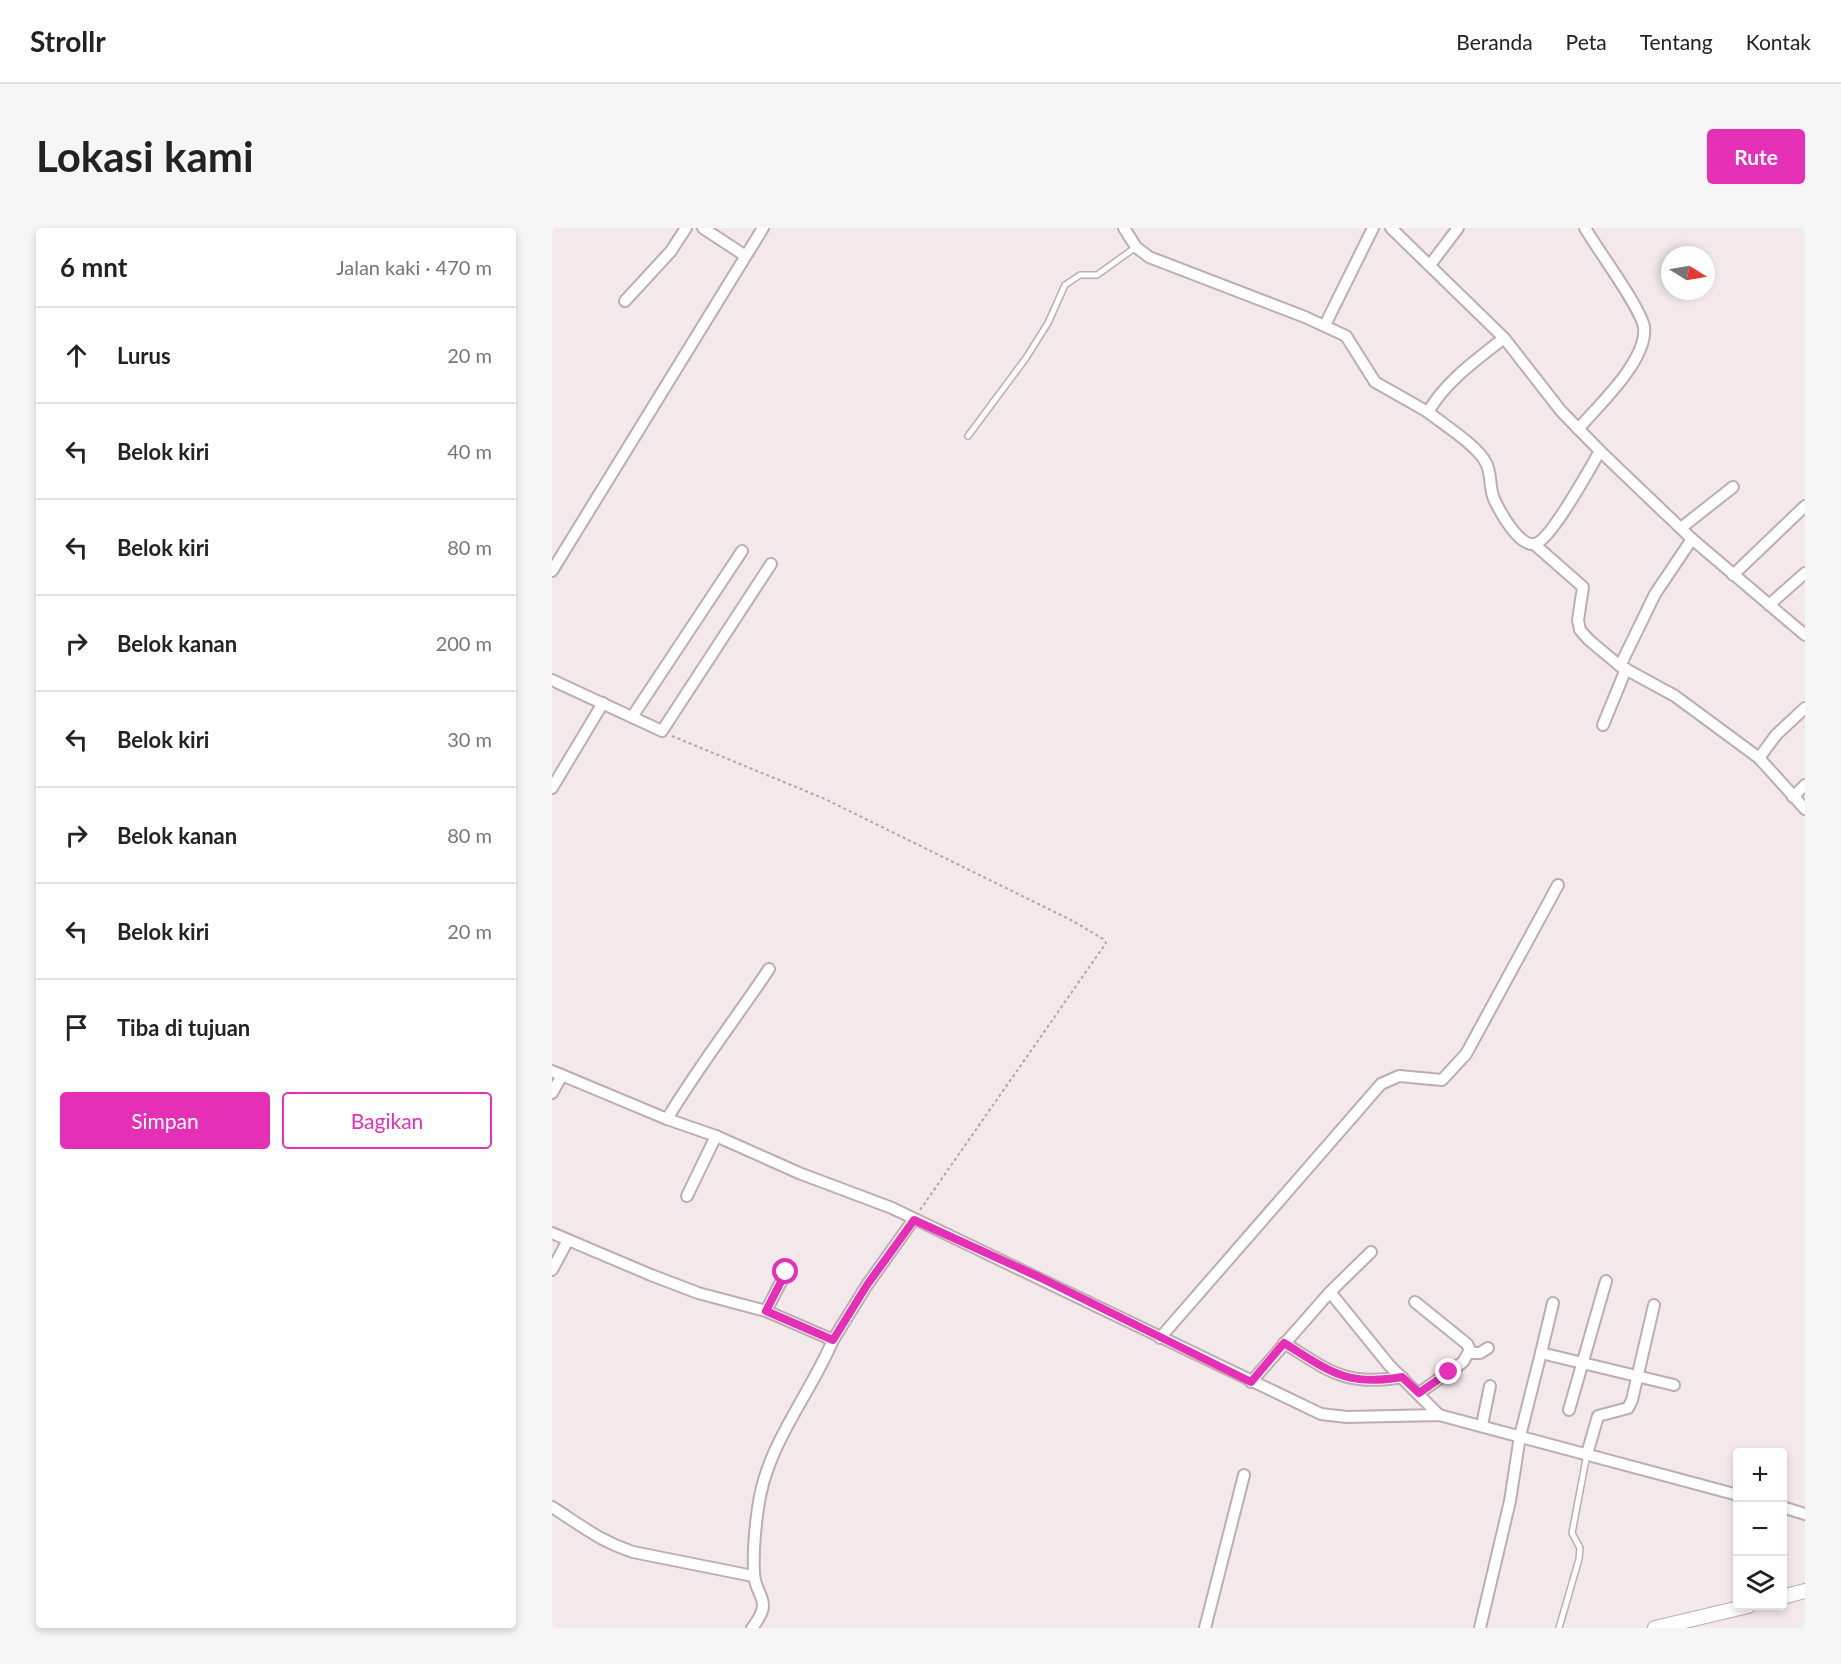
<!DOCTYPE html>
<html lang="id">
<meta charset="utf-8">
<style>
:root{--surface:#fff;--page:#f6f6f6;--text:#222;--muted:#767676;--line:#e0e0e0;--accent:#e42fb6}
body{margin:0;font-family:Lato,sans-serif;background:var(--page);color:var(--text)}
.controls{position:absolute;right:18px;bottom:18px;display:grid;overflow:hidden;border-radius:6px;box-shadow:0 3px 9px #0003}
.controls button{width:54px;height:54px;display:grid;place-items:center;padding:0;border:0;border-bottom:2px solid var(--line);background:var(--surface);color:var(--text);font:30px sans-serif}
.compass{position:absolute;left:1109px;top:18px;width:54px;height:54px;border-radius:50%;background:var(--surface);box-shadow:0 3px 9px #0003;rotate:101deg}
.stop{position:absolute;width:18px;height:18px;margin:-14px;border:4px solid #e42fb6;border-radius:50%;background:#fff}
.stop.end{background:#e42fb6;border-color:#fff;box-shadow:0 2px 6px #0008}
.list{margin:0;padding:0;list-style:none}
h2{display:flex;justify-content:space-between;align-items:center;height:78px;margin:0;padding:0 24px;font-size:26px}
h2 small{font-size:20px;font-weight:400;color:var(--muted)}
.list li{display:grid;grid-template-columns:39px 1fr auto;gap:18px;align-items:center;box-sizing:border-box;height:96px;padding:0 24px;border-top:2px solid var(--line)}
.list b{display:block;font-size:22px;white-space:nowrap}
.list em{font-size:20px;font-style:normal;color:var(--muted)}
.actions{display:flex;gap:12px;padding:18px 24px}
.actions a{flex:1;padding:14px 0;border:2px solid var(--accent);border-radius:6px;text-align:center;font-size:21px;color:var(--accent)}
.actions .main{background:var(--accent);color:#fff}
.icon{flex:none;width:33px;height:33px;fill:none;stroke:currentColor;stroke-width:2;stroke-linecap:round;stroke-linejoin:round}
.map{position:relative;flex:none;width:1253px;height:1400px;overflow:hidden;border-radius:6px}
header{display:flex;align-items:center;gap:36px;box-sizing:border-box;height:84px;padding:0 30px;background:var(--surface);border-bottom:2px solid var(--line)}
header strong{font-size:28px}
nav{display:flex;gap:33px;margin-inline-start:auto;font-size:21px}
.intro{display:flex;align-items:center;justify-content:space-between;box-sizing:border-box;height:144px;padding:0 36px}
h1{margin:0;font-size:42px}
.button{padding:15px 27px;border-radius:6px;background:var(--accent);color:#fff;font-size:21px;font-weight:700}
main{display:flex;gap:36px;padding:0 36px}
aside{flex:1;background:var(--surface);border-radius:6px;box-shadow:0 3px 9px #0003}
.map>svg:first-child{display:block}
</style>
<header>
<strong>Strollr</strong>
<nav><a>Beranda</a><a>Peta</a><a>Tentang</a><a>Kontak</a></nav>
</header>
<div class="intro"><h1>Lokasi kami</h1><a class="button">Rute</a></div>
<main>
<aside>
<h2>6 mnt<small>Jalan kaki · 470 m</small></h2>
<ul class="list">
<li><svg class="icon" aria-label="ahead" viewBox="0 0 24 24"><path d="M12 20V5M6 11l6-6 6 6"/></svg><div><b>Lurus</b></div><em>20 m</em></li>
<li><svg class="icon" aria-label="left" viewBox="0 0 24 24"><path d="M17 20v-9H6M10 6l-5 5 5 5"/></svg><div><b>Belok kiri</b></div><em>40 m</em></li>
<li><svg class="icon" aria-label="left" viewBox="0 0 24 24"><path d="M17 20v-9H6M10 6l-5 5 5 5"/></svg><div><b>Belok kiri</b></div><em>80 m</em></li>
<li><svg class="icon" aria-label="right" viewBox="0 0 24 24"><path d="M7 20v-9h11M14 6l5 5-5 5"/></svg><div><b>Belok kanan</b></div><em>200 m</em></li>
<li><svg class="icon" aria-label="left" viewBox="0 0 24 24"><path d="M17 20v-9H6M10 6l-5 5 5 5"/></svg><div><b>Belok kiri</b></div><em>30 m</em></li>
<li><svg class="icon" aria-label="right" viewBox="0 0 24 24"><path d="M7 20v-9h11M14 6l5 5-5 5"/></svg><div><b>Belok kanan</b></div><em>80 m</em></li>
<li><svg class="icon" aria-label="left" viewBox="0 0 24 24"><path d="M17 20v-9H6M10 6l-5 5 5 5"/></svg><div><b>Belok kiri</b></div><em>20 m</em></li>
<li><svg class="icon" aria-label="arrive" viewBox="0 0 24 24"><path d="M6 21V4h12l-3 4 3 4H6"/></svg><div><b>Tiba di tujuan</b></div></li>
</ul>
<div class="actions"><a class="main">Simpan</a><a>Bagikan</a></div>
</aside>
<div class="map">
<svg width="1253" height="1400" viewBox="0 0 1253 1400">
<rect width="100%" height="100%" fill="#f3e9eb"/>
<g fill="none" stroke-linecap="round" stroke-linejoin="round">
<defs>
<g id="service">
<path d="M416,208L474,130L496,95L513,57L528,47H545L584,19"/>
<path d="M1007,1400L1027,1331L1028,1320L1020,1305L1035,1226"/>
</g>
<g id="minor">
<path d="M151,0L192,27"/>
<path d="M572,0L584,19L597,29L753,89L794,108L823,154L876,184C894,153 924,132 952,110"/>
<path d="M839,0L952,110L1009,183L1048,223L1140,311L1253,407"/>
<path d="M878,37L906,0"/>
<path d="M73,73L119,23L134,0"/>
<path d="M773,97L821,0"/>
<path d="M876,184C892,197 926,218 934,235C940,246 937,260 942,271C948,284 967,319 983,316C999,312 1038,240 1048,223"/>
<path d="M1026,201C1046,178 1096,132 1092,99C1089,80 1045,21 1033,0"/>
<path d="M1129,300L1181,259"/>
<path d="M982,316L1031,359L1026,392L1028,402L1037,412L1068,438L1123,468L1207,530L1253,581"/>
<path d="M0,343L211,0"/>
<path d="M1181,347L1253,278"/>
<path d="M1217,377L1253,345"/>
<path d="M1068,438L1103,366L1140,311"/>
<path d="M0,452L110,503L219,336"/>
<path d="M80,489L190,323"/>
<path d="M1051,497L1074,441"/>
<path d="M1207,530L1224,507L1253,480"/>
<path d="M0,560L51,475"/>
<path d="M1241,569L1253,557"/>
<path d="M0,843L115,891L164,908L247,945L340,980L769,1186L795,1189L887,1187L1186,1267"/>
<path d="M0,865L10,847"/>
<path d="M115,891C146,839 183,792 217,741"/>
<path d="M135,968L164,908"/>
<path d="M0,1005L99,1047L146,1065L214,1083L281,1112C257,1169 214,1217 206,1280C203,1301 201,1324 202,1345C203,1370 223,1371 200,1400"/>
<path d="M0,1042L16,1012"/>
<path d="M778,1064L819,1024"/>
<path d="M863,1074L915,1116L918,1122L911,1134L867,1165"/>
<path d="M214,1083L234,1044"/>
<path d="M608,1110L829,856L847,848L890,852L914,826L1006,657"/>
<path d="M281,1112L315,1057L362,991"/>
<path d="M732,1115C777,1143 794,1159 850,1149"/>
<path d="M917,1125H928L936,1120"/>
<path d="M989,1125L1001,1075"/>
<path d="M699,1154L778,1064L837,1137L887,1187"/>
<path d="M1017,1182L1054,1053"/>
<path d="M930,1197L938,1158"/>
<path d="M1035,1226L1046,1188L1076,1180L1080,1172L1102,1077"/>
<path d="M0,1279C30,1298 46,1312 81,1324L201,1348"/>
<path d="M1230,1279L1253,1286"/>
<path d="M653,1400L692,1247"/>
<path d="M928,1400L958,1273L968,1208L989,1125L1122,1157"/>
</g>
<g id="tertiary">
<path d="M1230,1369L1253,1363"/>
<path d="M1103,1400L1196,1378"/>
</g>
</defs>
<use href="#service" stroke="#bdadb1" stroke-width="8"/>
<use href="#minor" stroke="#bdadb1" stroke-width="14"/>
<use href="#tertiary" stroke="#bdadb1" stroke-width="16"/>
<path stroke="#be9fa7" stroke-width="2" stroke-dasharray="3 3" stroke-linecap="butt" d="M120,508L273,571L521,693L551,711L554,715L368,982"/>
<use href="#service" stroke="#fff" stroke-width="5"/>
<use href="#minor" stroke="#fff" stroke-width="10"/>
<use href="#tertiary" stroke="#fff" stroke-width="14"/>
</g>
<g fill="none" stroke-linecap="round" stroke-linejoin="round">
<path stroke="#e42fb6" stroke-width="8" d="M234,1044L214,1083L281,1112L315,1057L362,992L487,1049L699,1154L732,1115C777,1143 794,1159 850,1149L867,1165L897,1144"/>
</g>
</svg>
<div class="controls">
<button>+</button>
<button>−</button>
<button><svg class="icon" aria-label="layers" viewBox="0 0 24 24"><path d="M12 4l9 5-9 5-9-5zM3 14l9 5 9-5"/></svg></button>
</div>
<svg class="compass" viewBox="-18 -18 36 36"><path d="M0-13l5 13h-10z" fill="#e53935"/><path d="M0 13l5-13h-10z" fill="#767676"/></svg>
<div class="stop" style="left:234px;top:1044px"></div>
<div class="stop end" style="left:897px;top:1144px"></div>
</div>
</main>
